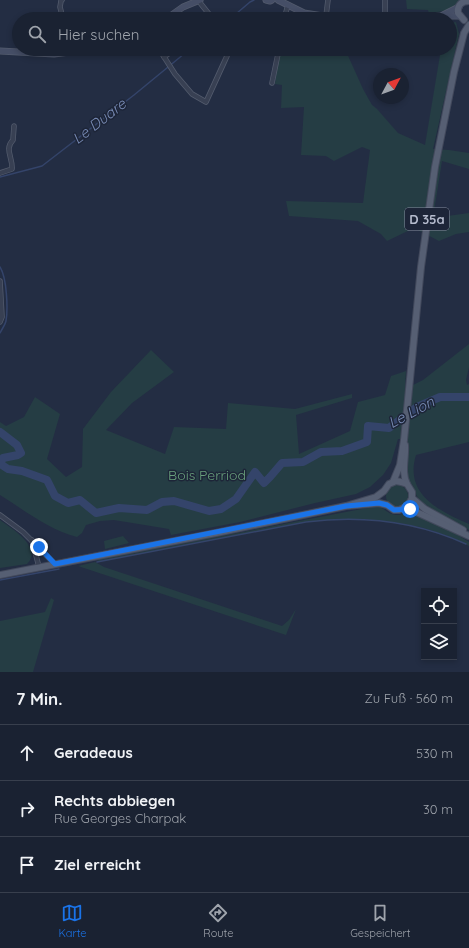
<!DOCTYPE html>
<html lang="de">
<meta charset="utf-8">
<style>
:root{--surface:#1a2232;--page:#272f3e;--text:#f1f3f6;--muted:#9fa4ac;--line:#383f4d;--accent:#1a73e8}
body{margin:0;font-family:Quicksand,sans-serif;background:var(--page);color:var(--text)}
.controls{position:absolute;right:12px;bottom:12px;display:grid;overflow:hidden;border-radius:0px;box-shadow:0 2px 6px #0003}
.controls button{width:36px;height:36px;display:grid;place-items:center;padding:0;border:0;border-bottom:1px solid var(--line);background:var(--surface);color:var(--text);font:20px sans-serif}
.compass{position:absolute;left:373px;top:68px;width:36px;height:36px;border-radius:50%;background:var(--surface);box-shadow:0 2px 6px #0003;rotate:49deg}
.stop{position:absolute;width:12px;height:12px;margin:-9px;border:3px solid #1a73e8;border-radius:50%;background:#fff}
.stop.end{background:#1a73e8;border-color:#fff;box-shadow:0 1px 4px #0008}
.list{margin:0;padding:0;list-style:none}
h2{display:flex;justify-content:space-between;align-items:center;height:52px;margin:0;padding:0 16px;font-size:17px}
h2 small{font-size:13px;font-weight:400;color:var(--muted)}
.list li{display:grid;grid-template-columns:26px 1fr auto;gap:12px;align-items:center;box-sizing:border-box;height:56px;padding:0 16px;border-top:1px solid var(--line)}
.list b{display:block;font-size:15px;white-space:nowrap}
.list p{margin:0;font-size:13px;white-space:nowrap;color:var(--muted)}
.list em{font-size:13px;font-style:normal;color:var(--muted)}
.icon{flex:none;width:22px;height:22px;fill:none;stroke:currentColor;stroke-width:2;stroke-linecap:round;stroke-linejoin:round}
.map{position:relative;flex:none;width:469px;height:672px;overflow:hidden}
.search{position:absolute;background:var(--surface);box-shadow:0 2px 6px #0003;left:12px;right:12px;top:12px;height:44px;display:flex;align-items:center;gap:10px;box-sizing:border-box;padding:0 14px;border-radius:22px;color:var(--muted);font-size:15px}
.sheet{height:220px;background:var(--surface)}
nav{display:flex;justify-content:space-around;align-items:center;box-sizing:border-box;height:56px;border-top:1px solid var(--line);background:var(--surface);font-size:11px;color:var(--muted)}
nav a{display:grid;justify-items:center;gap:2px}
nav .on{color:var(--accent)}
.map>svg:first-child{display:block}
</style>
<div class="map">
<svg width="469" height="672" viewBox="0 0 469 672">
<rect width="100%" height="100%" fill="#232d43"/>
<g fill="#253d44">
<path d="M406,0H461L451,9L429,14L428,10L407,9Z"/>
<path d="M456,22L459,34L433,149L449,150L469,153V169L442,161L433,218L469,213V232L456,234L439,241L414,228L387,241L381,234L358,221L289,216L286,201L363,203L370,150L362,147L334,161L326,156L301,155L304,107L281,108L282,85L275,84L280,49H345L363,89L372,105L377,109L398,133L425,145L441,49H450V23Z"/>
<path d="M469,344V367L466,380L467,385L469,384V442L416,455C404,494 439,511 469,524V530C458,524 424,506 418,498C415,494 415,490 413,486C410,482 408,480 407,475V439H398L391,463L383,475L370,487L356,494L315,503L240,522L171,535L169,529L114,520L100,521L86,525L82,533L77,537C49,530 24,510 0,495V422L6,426L24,417L35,397L60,414L47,459L66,477L82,467L83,429L111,392L151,350L174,372L132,403L106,430L165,454L174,427L226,429L228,403L295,409L352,394V398L296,415L299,454L350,431L358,402L385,395L391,376L406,371L405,389L423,380Z"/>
<circle cx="397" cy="496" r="11"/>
<path d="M377,506C384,508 388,514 396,515C402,515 407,512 413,514L453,532L469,542V546C420,519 360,516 306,522L97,562L98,560Z"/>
<path d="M0,520C11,528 44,548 27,564L0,568Z"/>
<path d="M123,536L129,543L105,549L104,541Z"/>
<path d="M95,562L104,567L282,626L289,620L296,609L286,635L78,566Z"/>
<path d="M51,598L54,600L33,672H0V621L45,612Z"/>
</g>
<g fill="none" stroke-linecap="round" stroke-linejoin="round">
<g stroke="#34446a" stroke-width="1.5">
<path d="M230,19L250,2L254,0"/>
<path d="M0,177L42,166L134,95L190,49"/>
<path d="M0,267C7,278 8,309 6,321C5,325 2,329 0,333"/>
<path d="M0,465H2"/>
<path d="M97,562L306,522C362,515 415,521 466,544"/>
<path d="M0,580L59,569"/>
</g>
<path stroke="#34446a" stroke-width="8" d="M0,432L17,445L21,453L18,455L3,458L1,462L2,465L8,469L22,471L47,480L55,496L68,503L80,500L96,513L119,508L147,510L162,502L174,501L209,511L221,509L236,499L255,472L264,483L270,477L282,463L303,462L321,452L342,451L367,442L368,426L389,428L417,407L440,397H469"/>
<defs>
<g id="street">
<path d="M62,0L61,1L60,7L63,19"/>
<path d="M199,0L201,4L213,19"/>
<path d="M385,0V17"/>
<path d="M326,16L328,0"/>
<path d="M284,19L288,5"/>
<path d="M159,49L175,74L192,94L206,102L227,56"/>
<path d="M164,57L175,49"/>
<path d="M272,83L279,49"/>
<path d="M0,173L12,169C13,158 4,149 13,140L14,126"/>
<path d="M0,281L2,317L0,322"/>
<path d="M0,515L23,532L55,564"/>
<path d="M32,540L39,567"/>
</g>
<g id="secondary">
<path d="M266,0L270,1L272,0"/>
<path d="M278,0L304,13L323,16H459"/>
<path d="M443,15L459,7"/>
<path d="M166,19L183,7L200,0"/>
<path d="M0,51L54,54L93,49"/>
</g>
<g id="primary">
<path d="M464,20L458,13C457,6 461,1 469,1"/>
<path d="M405,445C406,458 401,472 407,484"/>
<path d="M393,482L400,465L404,440L421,267L435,167L454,72L464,33L469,25"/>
<path d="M412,498L425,509L463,530"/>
<path d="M404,508L412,510L469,536"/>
<path d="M0,575L216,533L346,506L379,503L387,505L394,510H399L404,508L409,504L412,498V492L407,484L401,482L396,481L389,484L384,491L376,497L346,506"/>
</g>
</defs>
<use href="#street" stroke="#535b6d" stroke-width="5.5"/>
<use href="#secondary" stroke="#535b6d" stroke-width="7"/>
<use href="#primary" stroke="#42495c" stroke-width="8"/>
<use href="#street" stroke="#384053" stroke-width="4"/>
<use href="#secondary" stroke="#454e66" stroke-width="5.5"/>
<use href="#primary" stroke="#565f73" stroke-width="6"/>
</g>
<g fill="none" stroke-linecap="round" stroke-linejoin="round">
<path stroke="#1a73e8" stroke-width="5" d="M39,547L55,564L346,506L379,503L387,505L394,510L410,509"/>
</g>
<g text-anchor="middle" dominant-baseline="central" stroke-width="3" stroke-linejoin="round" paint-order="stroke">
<rect fill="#1d2538" stroke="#878ea0" stroke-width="1" x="405" y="208" width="44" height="22" rx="3"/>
<g font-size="13" font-weight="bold" fill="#b5bbcd">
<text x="427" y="219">D 35a</text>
</g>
<g font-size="14" fill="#69a07c" stroke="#1d2538">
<text x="207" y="475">Bois Perriod</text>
</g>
<g font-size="15" font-style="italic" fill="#7a8db7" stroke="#1d2538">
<text transform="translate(99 121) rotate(-38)">Le Duare</text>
<text transform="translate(411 412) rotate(-28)">Le Lion</text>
</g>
</g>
</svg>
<div class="controls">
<button><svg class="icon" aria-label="locate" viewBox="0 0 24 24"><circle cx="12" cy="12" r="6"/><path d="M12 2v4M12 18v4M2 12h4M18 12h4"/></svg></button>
<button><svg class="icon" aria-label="layers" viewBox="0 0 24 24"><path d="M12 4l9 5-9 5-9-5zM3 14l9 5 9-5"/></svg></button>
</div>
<svg class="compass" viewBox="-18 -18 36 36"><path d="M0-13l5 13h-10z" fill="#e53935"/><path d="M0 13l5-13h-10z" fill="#9fa4ac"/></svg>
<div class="stop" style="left:410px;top:509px"></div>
<div class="stop end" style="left:39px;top:547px"></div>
<div class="search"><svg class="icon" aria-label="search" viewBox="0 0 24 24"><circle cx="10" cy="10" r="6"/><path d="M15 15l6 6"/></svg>Hier suchen</div>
</div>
<section class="sheet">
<h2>7 Min.<small>Zu Fuß · 560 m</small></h2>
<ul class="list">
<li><svg class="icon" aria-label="ahead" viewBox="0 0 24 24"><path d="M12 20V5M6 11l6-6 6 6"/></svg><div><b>Geradeaus</b></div><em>530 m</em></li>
<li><svg class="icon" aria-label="right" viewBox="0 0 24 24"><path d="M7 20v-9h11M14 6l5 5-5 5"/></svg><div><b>Rechts abbiegen</b><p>Rue Georges Charpak</p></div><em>30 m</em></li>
<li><svg class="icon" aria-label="arrive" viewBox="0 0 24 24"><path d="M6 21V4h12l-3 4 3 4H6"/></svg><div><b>Ziel erreicht</b></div></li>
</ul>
</section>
<nav>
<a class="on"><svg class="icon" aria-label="map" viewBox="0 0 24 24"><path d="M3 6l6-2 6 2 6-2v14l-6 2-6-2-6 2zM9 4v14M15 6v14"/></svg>Karte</a>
<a><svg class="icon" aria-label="directions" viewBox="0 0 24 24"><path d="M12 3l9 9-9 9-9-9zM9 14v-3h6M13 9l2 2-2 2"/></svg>Route</a>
<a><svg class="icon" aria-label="saved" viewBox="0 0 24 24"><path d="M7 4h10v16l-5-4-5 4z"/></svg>Gespeichert</a>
</nav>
